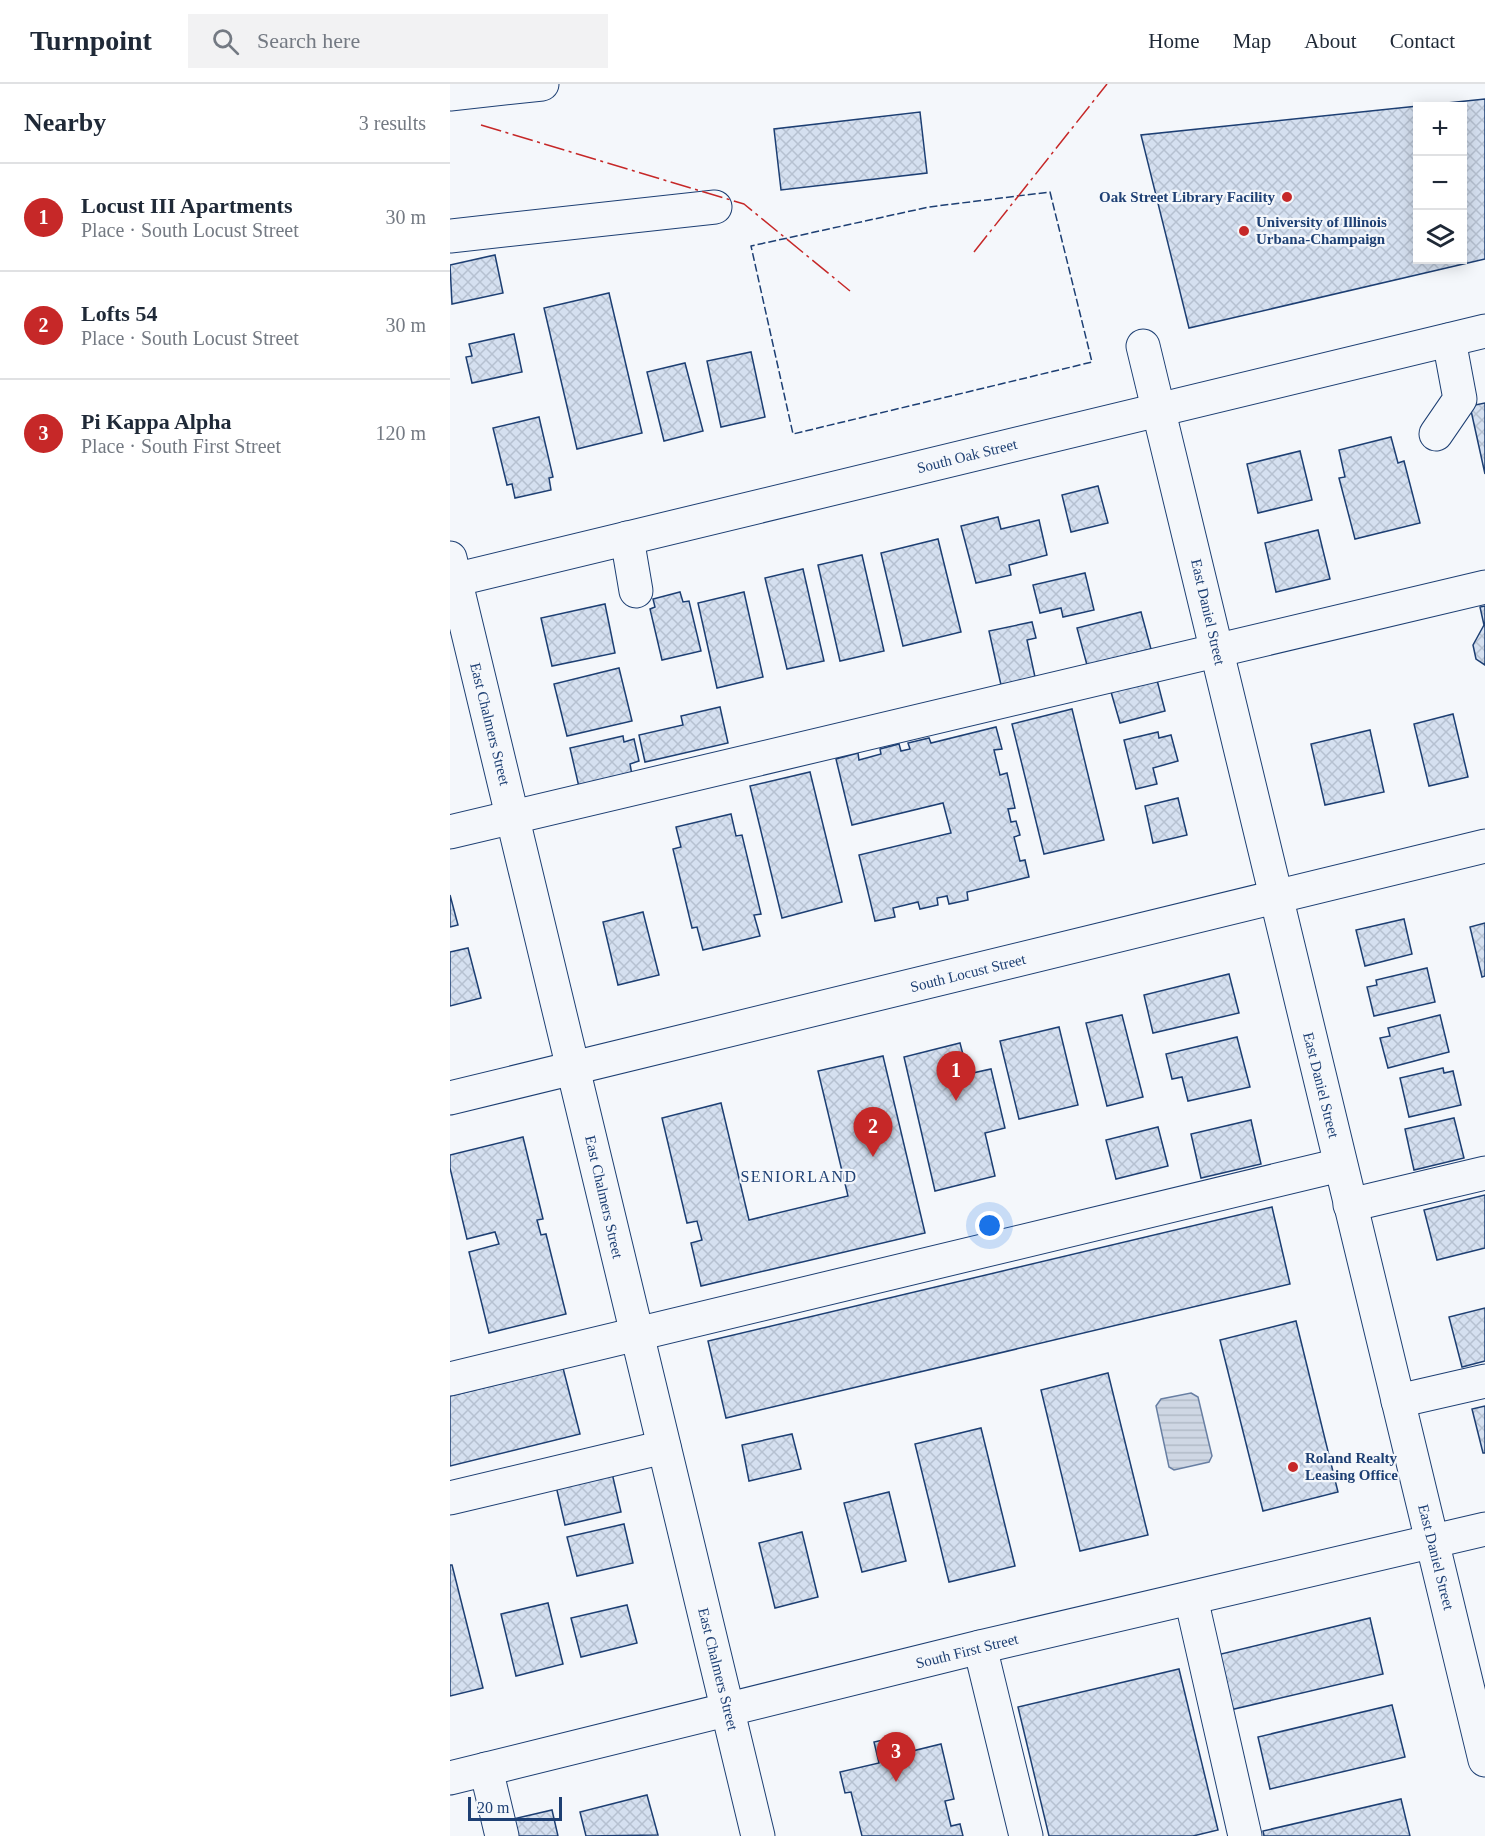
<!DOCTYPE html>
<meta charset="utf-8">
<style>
:root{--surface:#fff;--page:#f2f2f3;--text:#1f2937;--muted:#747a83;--line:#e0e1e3;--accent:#c62828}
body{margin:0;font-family:Georgia,serif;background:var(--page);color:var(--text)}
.controls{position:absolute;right:18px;top:18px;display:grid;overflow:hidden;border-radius:0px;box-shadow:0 3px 15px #0003}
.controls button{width:54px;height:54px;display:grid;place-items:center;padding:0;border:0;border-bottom:2px solid var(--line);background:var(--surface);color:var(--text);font:30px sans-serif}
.scale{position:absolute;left:18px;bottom:15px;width:94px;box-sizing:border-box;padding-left:6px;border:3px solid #1d3f73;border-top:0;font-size:16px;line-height:21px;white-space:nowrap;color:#1d3f73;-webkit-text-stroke:4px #f4f7fb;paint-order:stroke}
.you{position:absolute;left:540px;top:1142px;width:21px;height:21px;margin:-15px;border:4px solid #fff;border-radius:50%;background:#1a73e8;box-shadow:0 0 0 9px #1a73e833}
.badge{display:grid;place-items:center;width:39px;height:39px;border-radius:50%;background:var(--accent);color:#fff;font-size:20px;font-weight:700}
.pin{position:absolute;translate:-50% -50px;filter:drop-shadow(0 2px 3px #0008)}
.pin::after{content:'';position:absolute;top:32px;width:21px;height:18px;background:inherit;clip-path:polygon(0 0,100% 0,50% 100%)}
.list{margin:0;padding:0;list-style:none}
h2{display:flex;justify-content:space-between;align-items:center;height:78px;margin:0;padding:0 24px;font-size:26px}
h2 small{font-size:20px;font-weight:400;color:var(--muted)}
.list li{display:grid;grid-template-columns:39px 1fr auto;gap:18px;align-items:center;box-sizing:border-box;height:108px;padding:0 24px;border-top:2px solid var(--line)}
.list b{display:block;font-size:22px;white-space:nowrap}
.list p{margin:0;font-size:20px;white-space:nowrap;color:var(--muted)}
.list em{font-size:20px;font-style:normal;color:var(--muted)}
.icon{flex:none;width:33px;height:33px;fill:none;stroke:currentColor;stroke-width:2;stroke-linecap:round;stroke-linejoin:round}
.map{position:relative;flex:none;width:1035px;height:1752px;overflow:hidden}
header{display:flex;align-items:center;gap:36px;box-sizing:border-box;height:84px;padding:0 30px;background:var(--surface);border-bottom:2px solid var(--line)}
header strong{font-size:28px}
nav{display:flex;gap:33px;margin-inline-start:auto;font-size:21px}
.search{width:420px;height:54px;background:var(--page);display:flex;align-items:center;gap:15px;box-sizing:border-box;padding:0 21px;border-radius:0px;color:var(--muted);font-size:22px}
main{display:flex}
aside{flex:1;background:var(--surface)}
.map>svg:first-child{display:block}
</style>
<header>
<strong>Turnpoint</strong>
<div class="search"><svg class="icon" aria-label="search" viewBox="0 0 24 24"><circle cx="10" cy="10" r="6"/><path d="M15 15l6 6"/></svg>Search here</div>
<nav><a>Home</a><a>Map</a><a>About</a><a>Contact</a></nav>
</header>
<main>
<aside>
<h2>Nearby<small>3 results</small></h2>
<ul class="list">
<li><span class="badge">1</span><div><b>Locust III Apartments</b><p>Place · South Locust Street</p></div><em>30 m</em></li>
<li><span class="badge">2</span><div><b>Lofts 54</b><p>Place · South Locust Street</p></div><em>30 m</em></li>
<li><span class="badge">3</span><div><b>Pi Kappa Alpha</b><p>Place · South First Street</p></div><em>120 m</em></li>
</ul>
</aside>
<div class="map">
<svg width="1035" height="1752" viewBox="0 0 1035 1752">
<defs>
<pattern id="water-rules" width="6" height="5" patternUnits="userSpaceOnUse" patternTransform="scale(1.5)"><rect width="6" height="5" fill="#cfd7e4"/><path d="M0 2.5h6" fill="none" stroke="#b1bac7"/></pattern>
<pattern id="building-cross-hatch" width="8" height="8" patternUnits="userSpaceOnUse" patternTransform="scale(1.5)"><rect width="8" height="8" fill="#d5e0f0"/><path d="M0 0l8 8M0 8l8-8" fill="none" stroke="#b6c1d1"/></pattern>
</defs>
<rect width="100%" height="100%" fill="#f4f7fb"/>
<path fill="url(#water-rules)" stroke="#687fa3" stroke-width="1.5" d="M741,1309L748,1313L762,1372L759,1378L724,1386L719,1383L706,1322L711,1315Z"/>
<g fill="url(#building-cross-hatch)" stroke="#1d3f73" stroke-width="1.5" fill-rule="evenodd">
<path d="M1035,15V175L739,244L691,51ZM968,22H1012V176H968Z"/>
<path d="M470,28L477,89L331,106L324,45Z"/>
<path d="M45,171L53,209L2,220L0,181Z"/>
<path d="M159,209L192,349L127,365L94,224Z"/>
<path d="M64,250L72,288L22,299L16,273L22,272L19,260Z"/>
<path d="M301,268L315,333L271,343L257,277Z"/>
<path d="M235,279L253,347L214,357L197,288Z"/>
<path d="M1035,319V390L1020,322Z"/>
<path d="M89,333L103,393L99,394L101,406L65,414L62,400L57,401L43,344Z"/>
<path d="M941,353L948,379L954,377L970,439L905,455L889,394L895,393L889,366Z"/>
<path d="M850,367L862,416L808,429L797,380Z"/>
<path d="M648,402L658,439L621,448L612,411Z"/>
<path d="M548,433L551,445L589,436L597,471L559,481L561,491L526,499L511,442Z"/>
<path d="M868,446L880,495L826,508L815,459Z"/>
<path d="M488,455L511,548L453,562L431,469Z"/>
<path d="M412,471L434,567L390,577L368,481Z"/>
<path d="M353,485L374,577L337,585L315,494Z"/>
<path d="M635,489L644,526L613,533L611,524L590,529L583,501Z"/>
<path d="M230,508L233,518L239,517L251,567L212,576L200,525L205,523L203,515Z"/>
<path d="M294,508L313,593L267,604L248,519Z"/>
<path d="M155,520L165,569L102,582L91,534Z"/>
<path d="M1035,522V581L1026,575L1023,561L1034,541L1030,523Z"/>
<path d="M691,528L701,565L637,581L627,544Z"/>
<path d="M582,538L586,554L577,556L585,593L551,601L539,547Z"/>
<path d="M169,584L182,637L117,652L104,600Z"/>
<path d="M707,596L715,627L670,639L661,608Z"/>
<path d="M270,623L278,659L195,678L189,651L233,641L231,632Z"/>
<path d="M622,625L654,756L594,770L562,640Z"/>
<path d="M1003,630L1018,693L979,702L964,640Z"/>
<path d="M546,643L552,665L544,666L550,691L557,689L565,724L558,725L561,738L566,737L570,751L564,753L570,777L575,776L579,793L517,808L518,816L499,820L497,812L487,814L488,821L470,825L468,818L443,824L445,833L425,837L409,771L501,749L493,719L402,741L386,675L408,669L409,676L431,670L430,665L449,660L451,667L460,665L458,659L479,654L481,659Z"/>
<path d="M920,646L934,708L875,721L861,660Z"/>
<path d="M708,648L709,654L721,651L728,677L703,684L707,700L686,705L674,656Z"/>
<path d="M173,652L174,658L184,655L189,677L180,680L182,691L129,703L120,664Z"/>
<path d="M360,688L392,818L332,834L300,702Z"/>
<path d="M728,714L737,751L703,759L695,722Z"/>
<path d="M281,730L286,752L292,751L311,830L304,831L310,852L253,866L247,843L242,844L223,765L231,763L226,743Z"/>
<path d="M0,811L8,841L0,843Z"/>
<path d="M193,828L209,891L168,901L153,838Z"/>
<path d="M954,835L962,870L915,882L906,846Z"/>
<path d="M1035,839V892L1032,893L1020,843Z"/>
<path d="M18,864L31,914L0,922V868Z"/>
<path d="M977,884L985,918L924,932L917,903L927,901L926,896Z"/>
<path d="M779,890L789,929L703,949L694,911Z"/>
<path d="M672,931L693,1013L657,1022L636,939Z"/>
<path d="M990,931L999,968L938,984L930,954L940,952L938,944Z"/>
<path d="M609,943L628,1021L569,1035L550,957Z"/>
<path d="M787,953L800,1003L738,1017L732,993L722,995L716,970Z"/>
<path d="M510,959L518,990L541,985L555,1044L535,1049L545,1092L485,1107L454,973Z"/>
<path d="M433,972L475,1149L251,1202L241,1159L252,1156L247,1137L237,1139L212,1034L271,1019L299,1136L398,1112L368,987Z"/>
<path d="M993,984L994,989L1003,987L1011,1021L959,1033L950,994Z"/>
<path d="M1004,1034L1014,1074L964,1086L955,1045Z"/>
<path d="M801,1036L811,1080L751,1094L741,1050Z"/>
<path d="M708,1043L718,1082L666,1095L656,1056Z"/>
<path d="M73,1053L93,1135L87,1136L91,1151L96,1150L116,1230L39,1249L19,1168L49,1160L45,1148L17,1155L0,1084V1071Z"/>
<path d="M1035,1111V1164L987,1176L974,1126Z"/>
<path d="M822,1123L840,1200L276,1334L258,1257Z"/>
<path d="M1035,1224V1277L1012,1283L999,1233Z"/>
<path d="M846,1237L888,1408L813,1427L770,1256Z"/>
<path d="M113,1284L130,1350L0,1382V1312Z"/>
<path d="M658,1289L698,1451L630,1467L591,1306Z"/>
<path d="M1035,1322V1369H1033L1022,1325Z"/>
<path d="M531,1344L565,1482L499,1498L465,1360Z"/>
<path d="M342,1350L351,1385L299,1397L292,1361Z"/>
<path d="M162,1389L171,1428L115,1441L106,1402Z"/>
<path d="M439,1408L456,1477L412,1488L394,1419Z"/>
<path d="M174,1440L183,1479L127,1492L117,1453Z"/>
<path d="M352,1448L368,1513L325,1524L309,1459Z"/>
<path d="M0,1481H2L33,1604L0,1612Z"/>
<path d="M98,1519L113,1580L66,1592L51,1530Z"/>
<path d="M177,1521L187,1559L131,1573L121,1534Z"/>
<path d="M920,1534L933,1590L780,1626L767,1571Z"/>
<path d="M729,1585L768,1746L743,1752H599L568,1623Z"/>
<path d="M942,1621L955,1673L820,1705L808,1653Z"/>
<path d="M442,1654L446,1671L491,1660L504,1715L495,1717L501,1742L510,1740L513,1752H412L401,1708L395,1709L390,1688L429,1679L424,1658Z"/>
<path d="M197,1711L208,1751L136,1752L130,1728Z"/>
<path d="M951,1715L960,1752H814L813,1747Z"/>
<path d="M102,1726L108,1752H67L63,1735Z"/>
</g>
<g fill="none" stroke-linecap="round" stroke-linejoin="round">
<defs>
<g id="minor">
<path d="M0,10L92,0"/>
<path d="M0,152L265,123"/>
<path d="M693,262L1035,1676"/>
<path d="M986,350L1010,315L999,256"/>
<path d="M177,454L186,507"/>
<path d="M0,474L308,1752"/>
<path d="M0,497L1035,247"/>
<path d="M0,748L1035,503"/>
<path d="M0,1014L1035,762"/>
<path d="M900,1121L1035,1089"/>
<path d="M0,1295L890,1081"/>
<path d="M948,1317L1035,1297"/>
<path d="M0,1414L214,1363"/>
<path d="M741,1514L795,1752"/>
<path d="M530,1563L576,1752"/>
<path d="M36,1685L52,1752"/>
<path d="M0,1694L530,1563L1035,1445"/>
</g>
</defs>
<use href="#minor" stroke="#1d3f73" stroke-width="35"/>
<use href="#minor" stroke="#f4f7fb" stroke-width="33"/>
<path stroke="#1d3f73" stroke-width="1.5" stroke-dasharray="8 3" stroke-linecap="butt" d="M600,108L642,278L343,350L301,162L479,123Z"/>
<g stroke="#c62828" stroke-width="1.5" stroke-dasharray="21 4.5 3 4.5" stroke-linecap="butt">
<path d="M31,41L294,120L400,207"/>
<path d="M524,168L657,0"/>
</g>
</g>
<g fill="#c62828" stroke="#f4f7fb" stroke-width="2">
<circle cx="837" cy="113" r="6"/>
<circle cx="794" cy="147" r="6"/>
<circle cx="843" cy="1383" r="6"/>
</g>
<g text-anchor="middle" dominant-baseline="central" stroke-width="4.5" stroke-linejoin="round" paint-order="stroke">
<g font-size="15" font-weight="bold" fill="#1d3f73" stroke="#f4f7fb" text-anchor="start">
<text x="825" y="113" text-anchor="end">Oak Street Library Facility</text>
<text x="806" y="138">University of Illinois<tspan x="806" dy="17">Urbana-Champaign</tspan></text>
<text x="855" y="1374">Roland Realty<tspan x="855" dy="17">Leasing Office</tspan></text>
</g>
<g font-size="15" fill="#1d3f73" stroke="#f4f7fb">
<text transform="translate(517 372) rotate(-14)">South Oak Street</text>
<text transform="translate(758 528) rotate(77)">East Daniel Street</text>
<text transform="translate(40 640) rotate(76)">East Chalmers Street</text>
<text transform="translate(518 889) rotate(-14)">South Locust Street</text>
<text transform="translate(871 1001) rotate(76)">East Daniel Street</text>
<text transform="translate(154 1113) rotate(77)">East Chalmers Street</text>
<text transform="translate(986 1473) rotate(76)">East Daniel Street</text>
<text transform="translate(517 1567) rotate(-14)">South First Street</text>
<text transform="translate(268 1585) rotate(76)">East Chalmers Street</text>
</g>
<g font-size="16" letter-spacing="1.5" fill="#1d3f73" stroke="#f4f7fb">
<text x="349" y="1092">SENIORLAND</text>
</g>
</g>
</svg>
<div class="controls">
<button>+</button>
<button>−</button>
<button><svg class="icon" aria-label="layers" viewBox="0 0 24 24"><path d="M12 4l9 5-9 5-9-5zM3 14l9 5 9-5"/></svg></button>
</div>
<div class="scale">20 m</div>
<div class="you"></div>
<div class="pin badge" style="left:506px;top:1017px">1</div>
<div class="pin badge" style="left:423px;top:1073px">2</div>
<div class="pin badge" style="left:446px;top:1698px">3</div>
</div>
</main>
